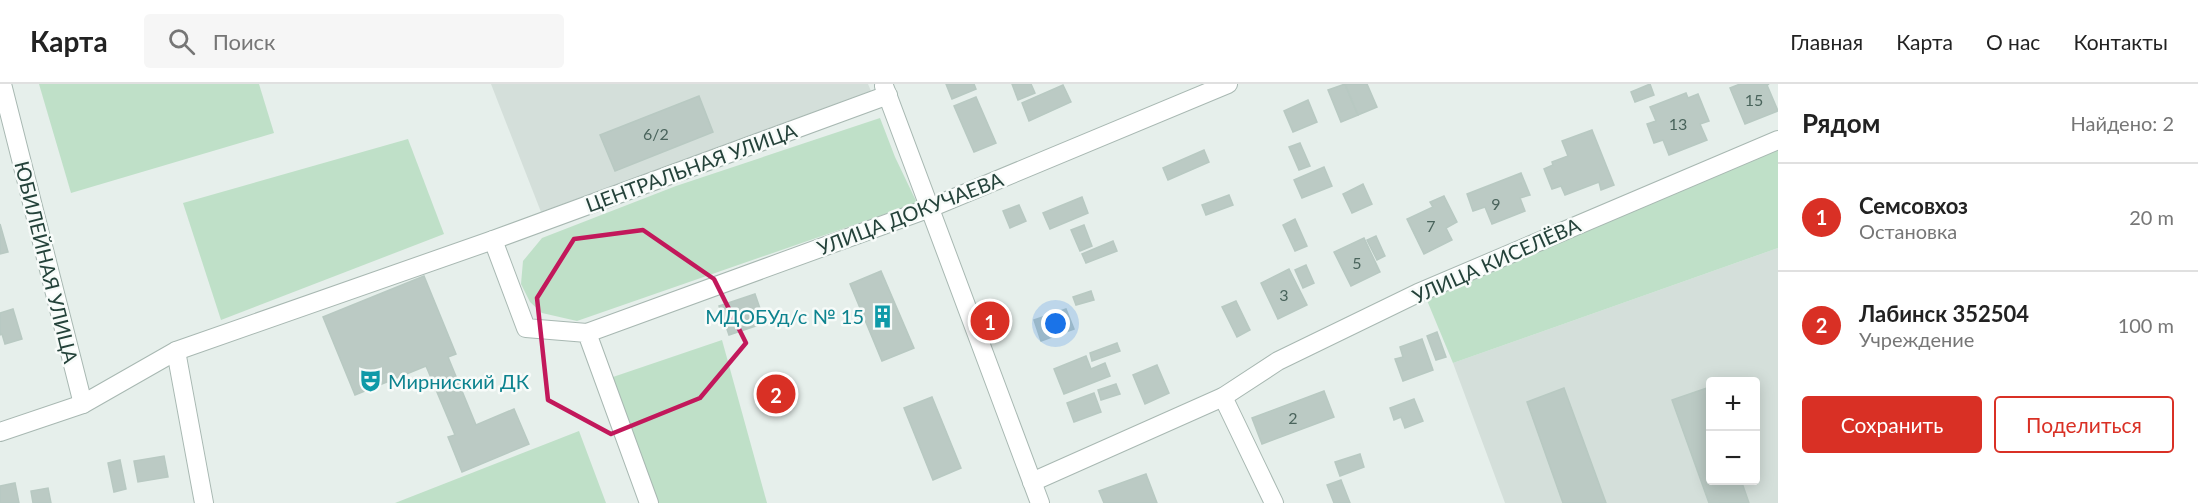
<!DOCTYPE html>
<html lang="ru">
<meta charset="utf-8">
<style>
:root{--surface:#fff;--page:#f6f6f6;--text:#222;--muted:#767676;--line:#e0e0e0;--accent:#d93025}
body{margin:0;font-family:Lato,sans-serif;background:var(--page);color:var(--text)}
.controls{position:absolute;right:18px;bottom:18px;display:grid;overflow:hidden;border-radius:6px;box-shadow:0 3px 15px #0003}
.controls button{width:54px;height:54px;display:grid;place-items:center;padding:0;border:0;border-bottom:2px solid var(--line);background:var(--surface);color:var(--text);font:30px sans-serif}
.you{position:absolute;left:1056px;top:240px;width:21px;height:21px;margin:-15px;border:4px solid #fff;border-radius:50%;background:#1a73e8;box-shadow:0 0 0 9px #1a73e833}
.badge{display:grid;place-items:center;width:39px;height:39px;border-radius:50%;background:var(--accent);color:#fff;font-size:20px;font-weight:700}
.pin{position:absolute;translate:-50% -50%;border:3px solid #fff;box-shadow:0 2px 6px #0006}
.list{margin:0;padding:0;list-style:none}
h2{display:flex;justify-content:space-between;align-items:center;height:78px;margin:0;padding:0 24px;font-size:26px}
h2 small{font-size:20px;font-weight:400;color:var(--muted)}
.list li{display:grid;grid-template-columns:39px 1fr auto;gap:18px;align-items:center;box-sizing:border-box;height:108px;padding:0 24px;border-top:2px solid var(--line)}
.list b{display:block;font-size:22px;white-space:nowrap}
.list p{margin:0;font-size:20px;white-space:nowrap;color:var(--muted)}
.list em{font-size:20px;font-style:normal;color:var(--muted)}
.actions{display:flex;gap:12px;padding:18px 24px}
.actions a{flex:1;padding:14px 0;border:2px solid var(--accent);border-radius:6px;text-align:center;font-size:21px;color:var(--accent)}
.actions .main{background:var(--accent);color:#fff}
.icon{flex:none;width:33px;height:33px;fill:none;stroke:currentColor;stroke-width:2;stroke-linecap:round;stroke-linejoin:round}
.map{position:relative;flex:none;width:1778px;height:419px;overflow:hidden}
header{display:flex;align-items:center;gap:36px;box-sizing:border-box;height:84px;padding:0 30px;background:var(--surface);border-bottom:2px solid var(--line)}
header strong{font-size:28px}
nav{display:flex;gap:33px;margin-inline-start:auto;font-size:21px}
.search{width:420px;height:54px;background:var(--page);display:flex;align-items:center;gap:15px;box-sizing:border-box;padding:0 21px;border-radius:6px;color:var(--muted);font-size:22px}
main{display:flex}
aside{flex:1;background:var(--surface)}
.map>svg:first-child{display:block}
</style>
<header>
<strong>Карта</strong>
<div class="search"><svg class="icon" aria-label="search" viewBox="0 0 24 24"><circle cx="10" cy="10" r="6"/><path d="M15 15l6 6"/></svg>Поиск</div>
<nav><a>Главная</a><a>Карта</a><a>О нас</a><a>Контакты</a></nav>
</header>
<main>
<div class="map">
<svg width="1778" height="419" viewBox="0 0 1778 419">
<rect width="100%" height="100%" fill="#e6efeb"/>
<g fill="#d4dfda" fill-rule="evenodd">
<path d="M491,0H868L871,7L541,128Z"/>
<path d="M1778,164V419H1505L1453,279ZM1710,298H1756V396H1710Z"/>
</g>
<g fill="#bfe0c8">
<path d="M39,0H259L274,49L71,109Z"/>
<path d="M880,34L895,73L917,119L577,237L542,229L530,218L521,200L523,177L542,154L676,102Z"/>
<path d="M408,55L444,150L221,236L183,119Z"/>
<path d="M1778,65V164L1453,279L1426,214Z"/>
<path d="M722,256L767,419H655L610,294Z"/>
<path d="M579,347L606,419H395Z"/>
</g>
<g fill="#bbcac4" stroke="#b8c9c2" stroke-width="1.5">
<path d="M946,0H974L976,5L952,15Z"/>
<path d="M1012,0H1031L1035,9L1018,16Z"/>
<path d="M1345,0L1358,31L1341,38L1328,6Z"/>
<path d="M1345,0H1367L1377,23L1358,31Z"/>
<path d="M1650,0L1654,11L1635,18L1631,8Z"/>
<path d="M1740,0H1769L1767,1L1778,27L1745,40L1730,4Z"/>
<path d="M1063,1L1071,18L1029,37L1022,19Z"/>
<path d="M1686,9L1688,14L1698,10L1709,37L1700,40L1707,56L1669,71L1663,56L1654,59L1647,40L1656,37L1650,23Z"/>
<path d="M699,12L713,48L615,87L600,51Z"/>
<path d="M976,13L996,59L974,68L954,22Z"/>
<path d="M1308,16L1317,38L1293,48L1284,27Z"/>
<path d="M1592,46L1614,101L1601,106L1599,98L1565,111L1561,102L1552,105L1544,85L1553,81L1552,78L1568,72L1562,57Z"/>
<path d="M1300,59L1310,82L1299,86L1289,63Z"/>
<path d="M1204,66L1209,78L1168,96L1163,84Z"/>
<path d="M1324,83L1332,102L1302,114L1294,96Z"/>
<path d="M1521,89L1530,111L1520,114L1525,127L1492,140L1485,123L1473,127L1467,110Z"/>
<path d="M1363,100L1372,120L1352,129L1343,110Z"/>
<path d="M1229,111L1233,121L1206,131L1202,121Z"/>
<path d="M1444,112L1457,138L1446,144L1452,156L1424,170L1407,135L1433,123L1430,118Z"/>
<path d="M1082,113L1088,129L1050,145L1043,129Z"/>
<path d="M1019,121L1026,137L1010,144L1003,127Z"/>
<path d="M1295,135L1307,162L1295,167L1283,141Z"/>
<path d="M0,140L8,168L0,170Z"/>
<path d="M1084,141L1092,162L1080,167L1071,146Z"/>
<path d="M1376,152L1385,172L1377,176L1367,156Z"/>
<path d="M1364,154L1380,188L1351,202L1334,168Z"/>
<path d="M1113,157L1117,167L1086,179L1082,170Z"/>
<path d="M1306,181L1314,199L1303,204L1295,186Z"/>
<path d="M1289,185L1307,221L1278,235L1261,199Z"/>
<path d="M881,187L914,264L882,277L850,200Z"/>
<path d="M424,192L456,270L448,273L476,341L514,325L529,360L462,388L448,353L455,351L426,282L355,311L323,233Z"/>
<path d="M1091,207L1094,216L1076,221L1073,213Z"/>
<path d="M755,210L765,239L729,251L719,222Z"/>
<path d="M1236,217L1250,246L1237,253L1222,223Z"/>
<path d="M13,225L22,255L5,260L2,250L0,251V229Z"/>
<path d="M1066,225L1074,245L1041,257L1034,236Z"/>
<path d="M1437,248L1446,273L1436,276L1427,252Z"/>
<path d="M1422,255L1433,286L1403,297L1395,275L1403,273L1400,263Z"/>
<path d="M1117,259L1120,267L1092,277L1090,269Z"/>
<path d="M1086,272L1091,285L1105,279L1110,292L1064,310L1054,285Z"/>
<path d="M1157,281L1169,309L1145,320L1133,291Z"/>
<path d="M780,295L787,312L763,321L756,304Z"/>
<path d="M1116,300L1120,310L1101,316L1098,306Z"/>
<path d="M1564,304L1606,419H1563L1527,318Z"/>
<path d="M1707,304L1710,313V396H1741L1749,419H1709L1672,316Z"/>
<path d="M1324,307L1334,333L1262,360L1252,334Z"/>
<path d="M1094,309L1101,328L1074,338L1067,319Z"/>
<path d="M932,313L961,384L933,396L904,324Z"/>
<path d="M1414,315L1423,337L1405,344L1401,333L1394,336L1390,324Z"/>
<path d="M1360,370L1364,383L1340,392L1335,378Z"/>
<path d="M164,372L168,393L138,398L134,377Z"/>
<path d="M120,376L126,405L114,408L108,379Z"/>
<path d="M1146,390L1157,419H1104L1099,407Z"/>
<path d="M1341,396L1350,419H1334L1327,401Z"/>
<path d="M15,399L19,419H0V402Z"/>
<path d="M48,404L51,419H33L31,407Z"/>
</g>
<g fill="none" stroke-linecap="round" stroke-linejoin="round">
<defs>
<g id="minor">
<path d="M2,0L83,320"/>
<path d="M884,2L1040,419"/>
<path d="M493,156L526,244L587,249L649,419"/>
<path d="M587,249L930,124L1228,0"/>
<path d="M176,267L204,419"/>
<path d="M1223,313L1274,419"/>
<path d="M0,348L83,320L176,267L493,156L888,11"/>
<path d="M1032,398L1223,313L1278,277L1418,209L1778,56"/>
</g>
</defs>
<use href="#minor" stroke="#a8b8b2" stroke-width="20"/>
<use href="#minor" stroke="#fff" stroke-width="18"/>
</g>
<path fill="none" stroke="#c2185b" stroke-width="4.5" stroke-linejoin="round" d="M643,146L714,195L746,259L700,314L611,350L548,316L537,214L574,155Z"/>
<defs>
<symbol id="building-bare" viewBox="-9 -9 18 18"><path d="M-4-6H4V6H1V3H-1V6H-4ZM-2.5-4.3h1.7v1.8h-1.7ZM.8-4.3h1.7v1.8H.8ZM-2.5-1h1.7V.8h-1.7ZM.8-1h1.7V.8H.8Z" fill="#0f9aa8" stroke="#f7fbf9" stroke-width="2.5" paint-order="stroke"/></symbol>
<symbol id="theatre-bare" viewBox="-9 -9 18 18"><path d="M-5-5.5Q0-4 5-5.5V0Q5 5 0 6Q-5 5-5 0ZM-3.3-2.5H-1v1.5H-3.3ZM1-2.5H3.3v1.5H1ZM-2.8 1Q0 5.5 2.8 1Z" fill="#0f9aa8" stroke="#f7fbf9" stroke-width="2.5" paint-order="stroke"/></symbol>
</defs>
<g fill-rule="evenodd">
<use href="#building-bare" x="866" y="216" width="33" height="33"/>
<use href="#theatre-bare" x="354" y="280" width="33" height="33"/>
</g>
<g text-anchor="middle" dominant-baseline="central" stroke-width="5" stroke-linejoin="round" paint-order="stroke">
<g font-size="16" fill="#4a645c">
<text x="1754" y="15">15</text>
<text x="1678" y="39">13</text>
<text x="656" y="49">6/2</text>
<text x="1496" y="119">9</text>
<text x="1431" y="141">7</text>
<text x="1357" y="178">5</text>
<text x="1284" y="210">3</text>
<text x="1293" y="333">2</text>
</g>
<g font-size="20" fill="#24423a" stroke="#f7fbf9">
<text transform="translate(691 83) rotate(-20)">ЦЕНТРАЛЬНАЯ УЛИЦА</text>
<text transform="translate(910 129) rotate(-21)">УЛИЦА ДОКУЧАЕВА</text>
<text transform="translate(1496 176) rotate(-24)">УЛИЦА КИСЕЛЁВА</text>
<text transform="translate(47 178) rotate(76)">ЮБИЛЕЙНАЯ УЛИЦА</text>
</g>
<g font-size="20" fill="#0d838f" stroke="#f7fbf9" text-anchor="end">
<text x="864" y="232">МДОБУд/с № 15</text>
<text x="388" y="297" text-anchor="start">Мирниский ДК</text>
</g>
</g>
</svg>
<div class="controls">
<button>+</button>
<button>−</button>
</div>
<div class="you"></div>
<div class="pin badge" style="left:990px;top:237px">1</div>
<div class="pin badge" style="left:776px;top:310px">2</div>
</div>
<aside>
<h2>Рядом<small>Найдено: 2</small></h2>
<ul class="list">
<li><span class="badge">1</span><div><b>Семсовхоз</b><p>Остановка</p></div><em>20 m</em></li>
<li><span class="badge">2</span><div><b>Лабинск 352504</b><p>Учреждение</p></div><em>100 m</em></li>
</ul>
<div class="actions"><a class="main">Сохранить</a><a>Поделиться</a></div>
</aside>
</main>
